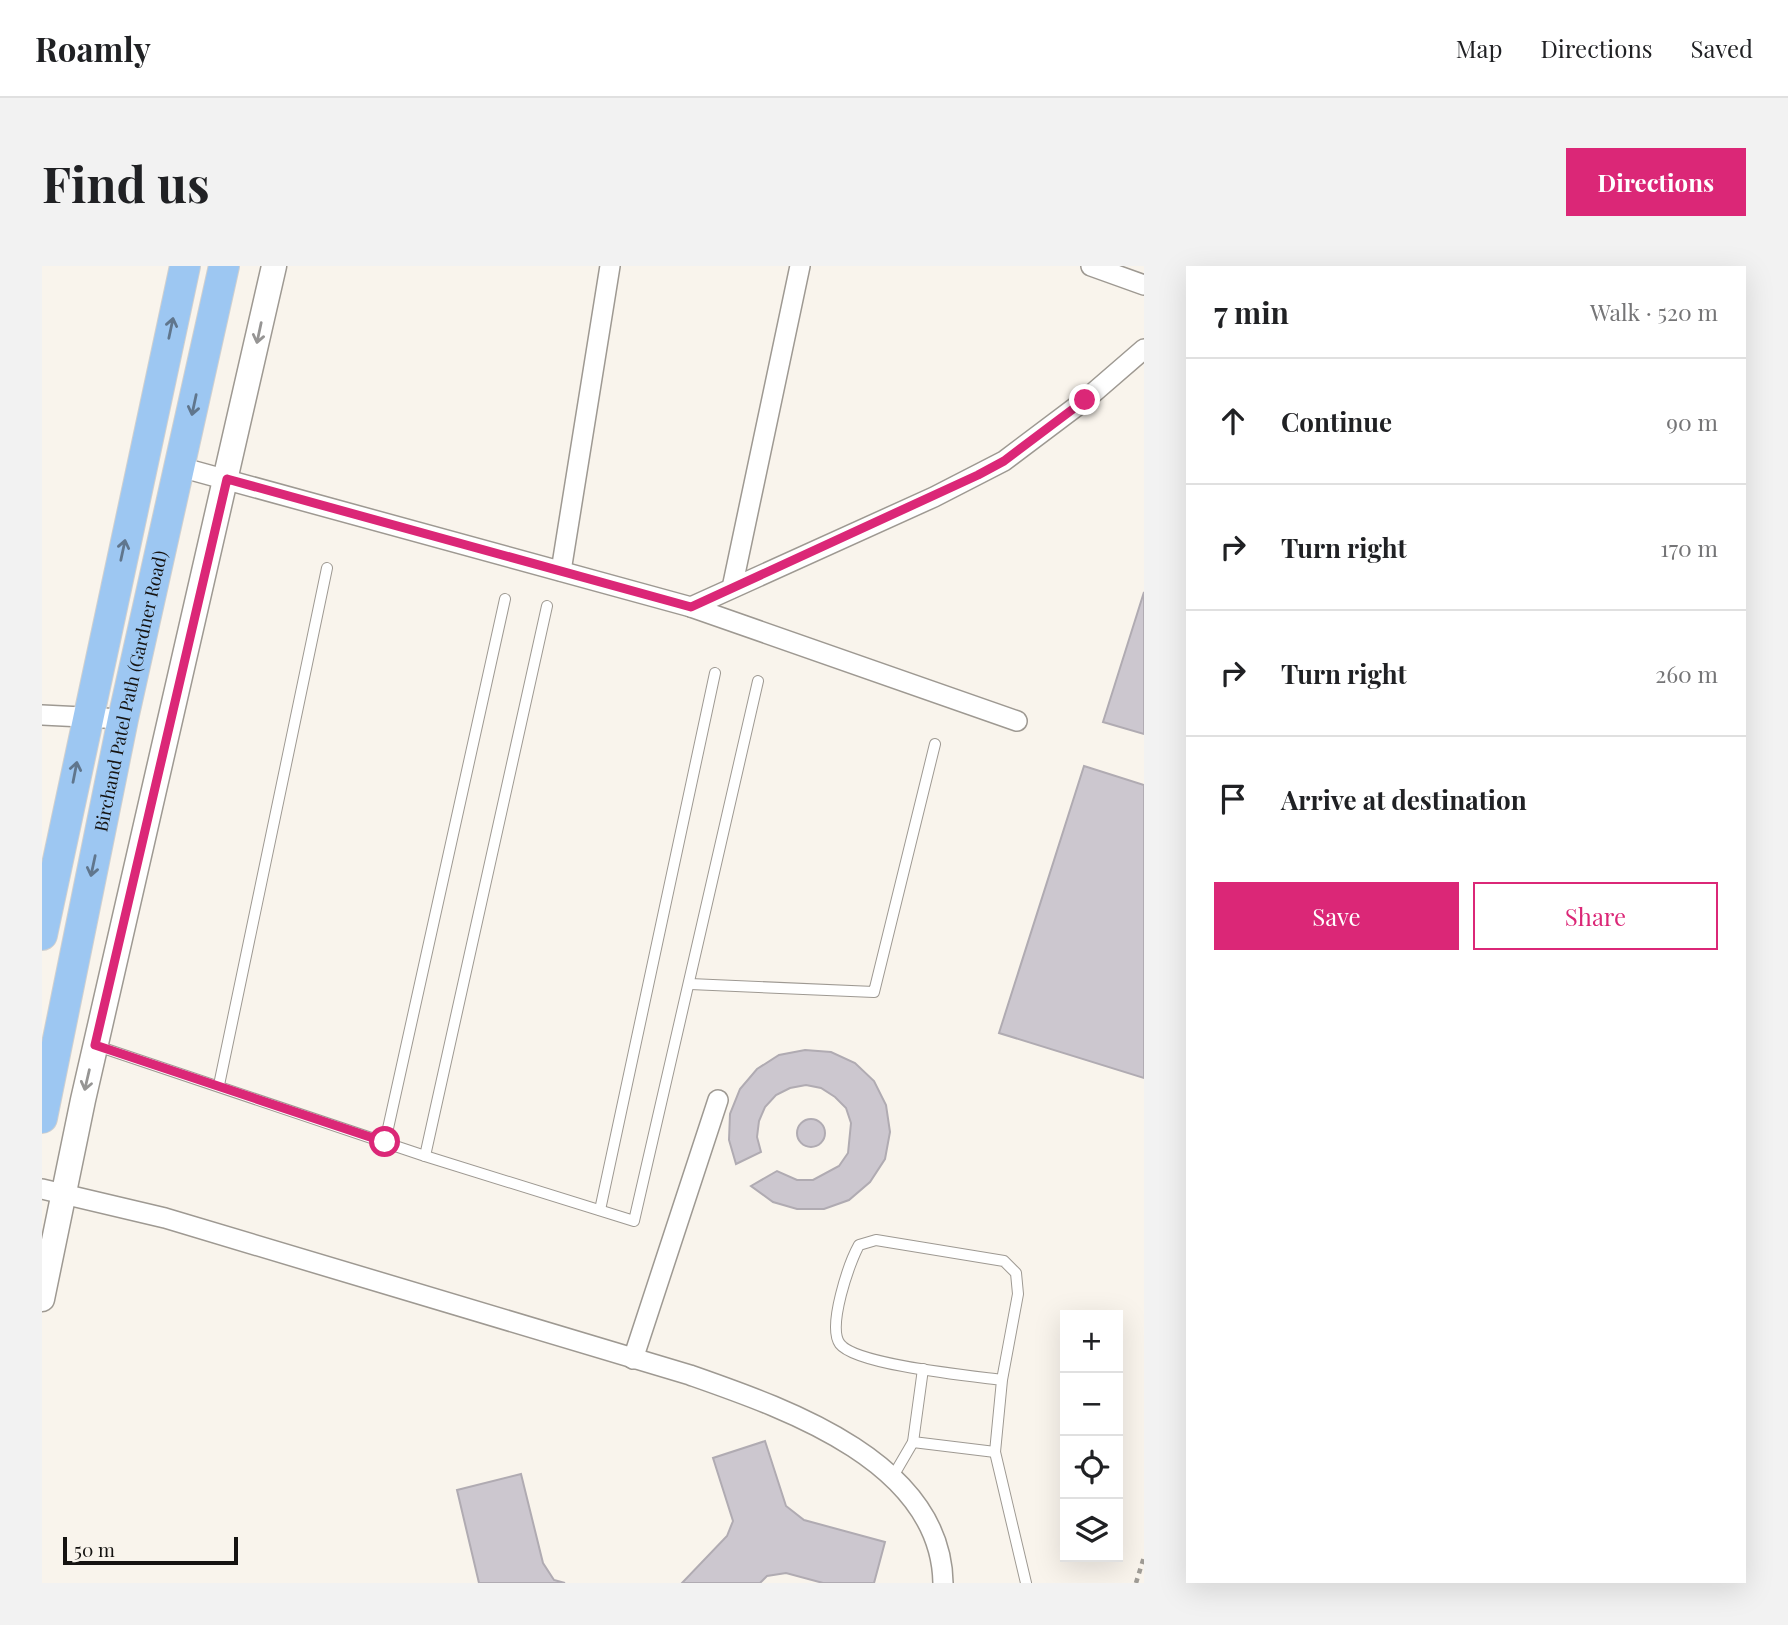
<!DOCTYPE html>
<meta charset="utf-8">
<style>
:root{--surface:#fff;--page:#f2f2f2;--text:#202124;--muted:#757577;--line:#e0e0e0;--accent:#db2777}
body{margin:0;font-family:"Playfair Display",serif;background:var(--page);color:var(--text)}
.controls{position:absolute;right:21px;bottom:21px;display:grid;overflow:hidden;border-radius:0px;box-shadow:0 7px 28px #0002}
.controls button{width:63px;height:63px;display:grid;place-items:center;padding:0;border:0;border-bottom:2px solid var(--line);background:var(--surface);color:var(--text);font:35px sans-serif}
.scale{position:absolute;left:21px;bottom:18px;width:175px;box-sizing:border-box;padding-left:7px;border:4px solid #151311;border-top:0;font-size:19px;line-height:24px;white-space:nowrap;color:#151311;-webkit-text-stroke:5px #f9f4ec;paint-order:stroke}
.stop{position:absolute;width:21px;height:21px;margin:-16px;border:5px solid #db2777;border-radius:50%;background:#fff}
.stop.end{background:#db2777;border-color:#fff;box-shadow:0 2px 7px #0008}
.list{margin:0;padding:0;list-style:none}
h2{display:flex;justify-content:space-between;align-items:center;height:91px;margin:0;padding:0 28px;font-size:30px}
h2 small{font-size:23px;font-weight:400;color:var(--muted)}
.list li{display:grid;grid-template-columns:46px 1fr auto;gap:21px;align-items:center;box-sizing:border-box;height:126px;padding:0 28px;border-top:2px solid var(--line)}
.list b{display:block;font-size:26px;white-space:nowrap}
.list em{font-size:23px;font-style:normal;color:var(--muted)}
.actions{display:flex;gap:14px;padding:21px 28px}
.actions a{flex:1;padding:16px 0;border:2px solid var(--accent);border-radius:0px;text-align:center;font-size:24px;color:var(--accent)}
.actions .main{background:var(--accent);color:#fff}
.icon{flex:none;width:38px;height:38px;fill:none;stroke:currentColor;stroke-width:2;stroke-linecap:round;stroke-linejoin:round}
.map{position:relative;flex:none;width:1102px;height:1317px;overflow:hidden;border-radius:0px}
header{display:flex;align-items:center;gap:42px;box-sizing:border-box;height:98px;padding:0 35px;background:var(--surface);border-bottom:2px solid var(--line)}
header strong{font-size:33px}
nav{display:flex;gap:38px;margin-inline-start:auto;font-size:24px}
.intro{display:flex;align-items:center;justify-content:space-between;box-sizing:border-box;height:168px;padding:0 42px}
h1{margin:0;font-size:49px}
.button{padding:18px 32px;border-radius:0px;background:var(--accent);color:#fff;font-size:24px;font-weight:700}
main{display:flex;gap:42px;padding:0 42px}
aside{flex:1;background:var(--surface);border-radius:0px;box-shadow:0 7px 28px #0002}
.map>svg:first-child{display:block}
</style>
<header>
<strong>Roamly</strong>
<nav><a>Map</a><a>Directions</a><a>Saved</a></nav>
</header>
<div class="intro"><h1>Find us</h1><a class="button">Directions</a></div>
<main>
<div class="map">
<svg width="1102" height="1317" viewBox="0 0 1102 1317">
<rect width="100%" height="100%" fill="#f9f4ec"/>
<g fill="#ccc7cf" stroke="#b0abb2" stroke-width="2">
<path d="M1102,326V468L1061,456Z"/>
<path d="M1042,500L1102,519V812L957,767Z"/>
<path d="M763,784L789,786L813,797L832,815L844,839L848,866L843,893L828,916L807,934L782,943H755L731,936L709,920L735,905L755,914H771L797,900L806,887L809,857L804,842L793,831L779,822L764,819L748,822L734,829L723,841L717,855L715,871L719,886L694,898L687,874L688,848L698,823L715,803L737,789Z"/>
<circle cx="769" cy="867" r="14"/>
<path d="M723,1175L744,1240L762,1254L843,1276L832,1317H781L744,1307L725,1310L718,1317H640L685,1270L691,1255L671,1192Z"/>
<path d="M479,1208L501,1297L512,1314L523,1317H437L415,1224Z"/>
</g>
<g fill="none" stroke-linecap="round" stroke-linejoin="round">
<defs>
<g id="service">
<path d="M648,718L832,726L893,478"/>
<path d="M55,780L383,890L592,955L716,415"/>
<path d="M177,819L285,302"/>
<path d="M343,876L463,333"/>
<path d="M383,890L505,340"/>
<path d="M558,944L673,407"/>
<path d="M960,1114C929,1110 814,1099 798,1078C785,1061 807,997 817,979L834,974L962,995L974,1007L976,1028L960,1114L953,1186L984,1317"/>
<path d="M871,1176L953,1186"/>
<path d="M850,1212L871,1176L881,1103"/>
</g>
<g id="minor">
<path d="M1049,0L1102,19"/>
<path d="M138,201L649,341L892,231L962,195L1043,134L1102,83"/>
<path d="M519,305L568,0"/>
<path d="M690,322L758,0"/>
<path d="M649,341L975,455"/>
<path d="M0,449L81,453"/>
<path d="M0,923L123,952L648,1109C742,1142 899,1195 901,1317"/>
<path d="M591,1093L676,834"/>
</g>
<path id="tertiary" d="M0,1033L41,834L232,0"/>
<g id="primary">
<path d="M0,669L143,0"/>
<path id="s1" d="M0,852L81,453L182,0"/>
</g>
</defs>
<use href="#service" stroke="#9e9992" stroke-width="12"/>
<use href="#minor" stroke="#9e9992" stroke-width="22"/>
<use href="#tertiary" stroke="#9e9992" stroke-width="27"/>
<use href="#primary" stroke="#d0d0cf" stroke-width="32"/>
<path stroke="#9f9c96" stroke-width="4.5" stroke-dasharray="5 5" stroke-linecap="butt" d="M1094,1317L1102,1291"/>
<use href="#service" stroke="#fff" stroke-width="10"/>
<use href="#minor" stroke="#fff" stroke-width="19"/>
<use href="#tertiary" stroke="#fff" stroke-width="24"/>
<use href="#primary" stroke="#9dc7f2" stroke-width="30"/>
</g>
<defs><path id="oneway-shaft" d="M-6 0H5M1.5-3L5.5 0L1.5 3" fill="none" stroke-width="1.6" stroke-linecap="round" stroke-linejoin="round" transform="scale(1.75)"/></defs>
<g stroke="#60768d">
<use href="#oneway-shaft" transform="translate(129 62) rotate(-78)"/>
<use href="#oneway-shaft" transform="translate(152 139) rotate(102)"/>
<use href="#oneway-shaft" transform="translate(81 284) rotate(-78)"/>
<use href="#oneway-shaft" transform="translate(33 506) rotate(-79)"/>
<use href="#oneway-shaft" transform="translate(51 600) rotate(102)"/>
</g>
<g stroke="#969594">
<use href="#oneway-shaft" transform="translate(217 67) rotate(102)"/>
<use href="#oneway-shaft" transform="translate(45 814) rotate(103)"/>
</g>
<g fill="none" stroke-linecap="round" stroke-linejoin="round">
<path stroke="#db2777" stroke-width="9" d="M343,876L53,779L185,213L649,341L936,209L962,195L1043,134"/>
</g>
<g text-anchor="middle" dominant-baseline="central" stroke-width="7" stroke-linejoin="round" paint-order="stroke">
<g font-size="18" fill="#151311" stroke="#f9f4ec">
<text stroke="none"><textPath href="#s1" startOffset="436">Birchand Patel Path (Gardner Road)</textPath></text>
</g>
</g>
</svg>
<div class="controls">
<button>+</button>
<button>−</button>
<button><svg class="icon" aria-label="locate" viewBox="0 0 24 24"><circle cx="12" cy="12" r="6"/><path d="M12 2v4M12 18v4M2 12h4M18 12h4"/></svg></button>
<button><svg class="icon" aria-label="layers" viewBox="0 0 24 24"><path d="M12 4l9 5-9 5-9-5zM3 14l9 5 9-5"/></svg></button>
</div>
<div class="scale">50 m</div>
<div class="stop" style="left:343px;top:876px"></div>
<div class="stop end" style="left:1043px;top:134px"></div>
</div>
<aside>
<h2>7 min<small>Walk · 520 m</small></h2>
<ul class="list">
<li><svg class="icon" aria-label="ahead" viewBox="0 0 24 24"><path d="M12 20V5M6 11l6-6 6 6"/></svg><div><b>Continue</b></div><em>90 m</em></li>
<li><svg class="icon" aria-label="right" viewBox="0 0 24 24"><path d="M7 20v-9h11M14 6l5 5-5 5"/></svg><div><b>Turn right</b></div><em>170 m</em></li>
<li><svg class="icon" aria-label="right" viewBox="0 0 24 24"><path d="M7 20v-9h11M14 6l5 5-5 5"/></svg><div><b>Turn right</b></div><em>260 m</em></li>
<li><svg class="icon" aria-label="arrive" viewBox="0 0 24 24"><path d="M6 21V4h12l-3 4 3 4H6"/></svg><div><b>Arrive at destination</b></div></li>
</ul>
<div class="actions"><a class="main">Save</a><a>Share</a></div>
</aside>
</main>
